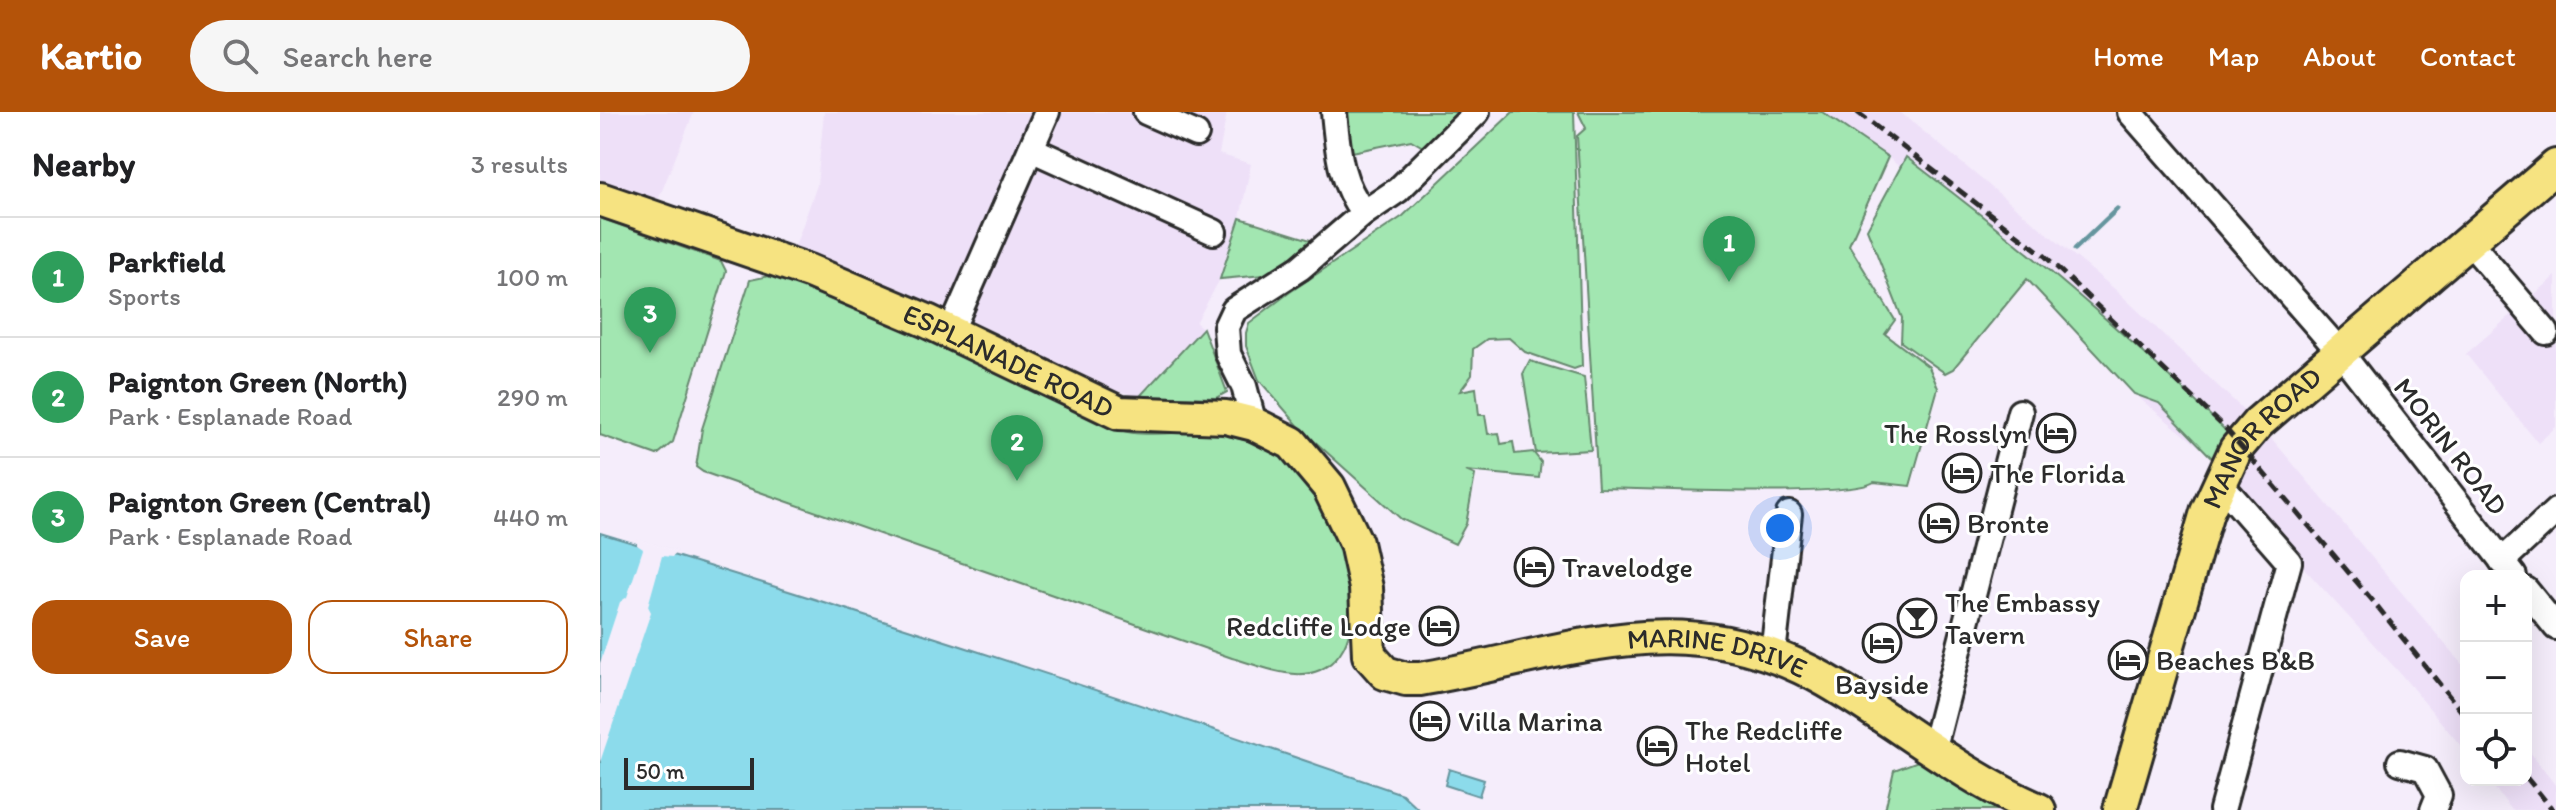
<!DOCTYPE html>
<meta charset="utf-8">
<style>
:root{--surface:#fff;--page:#f6f6f6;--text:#202124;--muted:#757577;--line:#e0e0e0;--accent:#b45309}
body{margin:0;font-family:Itim,sans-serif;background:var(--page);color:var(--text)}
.controls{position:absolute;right:24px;bottom:24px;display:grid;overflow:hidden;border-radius:16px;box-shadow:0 8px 32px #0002}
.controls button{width:72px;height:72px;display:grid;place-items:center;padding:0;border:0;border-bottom:2px solid var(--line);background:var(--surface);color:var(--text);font:40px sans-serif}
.scale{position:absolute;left:24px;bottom:20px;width:130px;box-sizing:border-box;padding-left:8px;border:4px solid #2b2b2b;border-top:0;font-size:22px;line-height:28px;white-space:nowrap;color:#2b2b2b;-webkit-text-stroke:6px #fff;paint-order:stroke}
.you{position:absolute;left:1180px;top:416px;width:28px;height:28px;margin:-20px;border:6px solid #fff;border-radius:50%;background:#1a73e8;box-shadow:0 0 0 12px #1a73e833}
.badge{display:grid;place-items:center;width:52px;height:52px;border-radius:50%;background:var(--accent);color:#fff;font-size:26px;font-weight:700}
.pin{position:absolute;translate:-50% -66px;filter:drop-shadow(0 2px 4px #0008)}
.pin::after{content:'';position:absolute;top:42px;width:28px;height:24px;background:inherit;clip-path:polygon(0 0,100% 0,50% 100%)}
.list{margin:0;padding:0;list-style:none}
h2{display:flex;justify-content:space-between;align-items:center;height:104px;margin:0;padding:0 32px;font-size:34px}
h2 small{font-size:26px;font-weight:400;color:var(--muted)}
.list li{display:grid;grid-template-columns:52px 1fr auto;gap:24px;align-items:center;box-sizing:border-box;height:120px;padding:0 32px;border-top:2px solid var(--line)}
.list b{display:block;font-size:30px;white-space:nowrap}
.list p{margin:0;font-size:26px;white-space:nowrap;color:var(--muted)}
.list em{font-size:26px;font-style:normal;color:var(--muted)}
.actions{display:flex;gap:16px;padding:24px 32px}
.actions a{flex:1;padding:18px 0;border:2px solid var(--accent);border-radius:24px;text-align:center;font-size:28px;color:var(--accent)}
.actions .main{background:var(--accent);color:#fff}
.icon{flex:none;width:44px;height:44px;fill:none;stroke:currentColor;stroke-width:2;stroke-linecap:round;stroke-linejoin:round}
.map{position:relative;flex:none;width:1956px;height:698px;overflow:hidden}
header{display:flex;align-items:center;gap:48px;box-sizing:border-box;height:112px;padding:0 40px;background:var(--accent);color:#fff}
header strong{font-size:38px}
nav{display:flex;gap:44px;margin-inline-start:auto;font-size:28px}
.search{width:560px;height:72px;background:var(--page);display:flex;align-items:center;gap:20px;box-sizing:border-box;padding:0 28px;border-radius:44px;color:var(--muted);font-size:30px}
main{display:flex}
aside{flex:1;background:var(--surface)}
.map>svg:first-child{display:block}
</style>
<header>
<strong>Kartio</strong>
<div class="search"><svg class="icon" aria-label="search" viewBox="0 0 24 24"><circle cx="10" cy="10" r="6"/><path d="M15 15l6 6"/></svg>Search here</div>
<nav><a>Home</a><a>Map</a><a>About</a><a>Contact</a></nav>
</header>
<main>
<aside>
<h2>Nearby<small>3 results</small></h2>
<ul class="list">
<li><span class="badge" style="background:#2e9e5b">1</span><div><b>Parkfield</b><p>Sports</p></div><em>100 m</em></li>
<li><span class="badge" style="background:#2e9e5b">2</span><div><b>Paignton Green (North)</b><p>Park · Esplanade Road</p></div><em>290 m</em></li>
<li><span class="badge" style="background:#2e9e5b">3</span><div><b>Paignton Green (Central)</b><p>Park · Esplanade Road</p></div><em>440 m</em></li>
</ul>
<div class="actions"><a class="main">Save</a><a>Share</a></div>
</aside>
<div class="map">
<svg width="1956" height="698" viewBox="0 0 1956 698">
<rect width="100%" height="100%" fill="#f5edfb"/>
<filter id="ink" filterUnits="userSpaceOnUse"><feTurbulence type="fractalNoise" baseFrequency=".0125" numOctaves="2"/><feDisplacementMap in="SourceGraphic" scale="16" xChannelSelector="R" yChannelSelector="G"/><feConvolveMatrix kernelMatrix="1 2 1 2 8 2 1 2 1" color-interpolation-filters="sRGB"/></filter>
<g filter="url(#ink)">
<g fill="#eee0f8">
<path d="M0,0H94L52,103L0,87Z"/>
<path d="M224,0H627L619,42L651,52L640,106L620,167L596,211L603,216L540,284L501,276L192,143L217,73Z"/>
<path d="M1222,0H1300L1517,179L1650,304L1613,346L1534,282L1427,167L1288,45Z"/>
<path d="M1956,164V315L1938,331L1866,242Z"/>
<path d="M1667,321L1866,557V640L1799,560L1629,374L1642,352Z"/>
<path d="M1926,635L1956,674V698H1912L1888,668H1926Z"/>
</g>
<g fill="#a2e6b1" stroke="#66886e" stroke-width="2">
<path d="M747,0H858L823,35L811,28L752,40Z"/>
<path d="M913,0H974L982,254L974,257L925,240L909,226L887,227L873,237L872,263L860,279L876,276L879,303H885L888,322L899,321L901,332L913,330L915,342L933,340L941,350L939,366L866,359L875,363L866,412L855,432L801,407L702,318L659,268L646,234V221L649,211L690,180L803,104Z"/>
<path d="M978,0H1222L1288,45L1249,133L1295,208L1285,222L1329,255L1338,276L1310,374L1274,370C1249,387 1042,376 998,376L977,24L986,16Z"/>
<path d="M1306,45C1421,132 1530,223 1632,325L1613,347L1559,291L1534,282L1427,167L1353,257L1345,261L1301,230L1302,206L1267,117Z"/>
<path d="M0,106L121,149L126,159L73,330L57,343L0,323Z"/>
<path d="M640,106L717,130L664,163L620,167Z"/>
<path d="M169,164L222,177L499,304C523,333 574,317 608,321C634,324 661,331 683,345C730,377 790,524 720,558C694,570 658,553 632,546L103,360L96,355L102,317L150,168Z"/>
<path d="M603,216L627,280L616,286L540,284Z"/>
<path d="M930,249L984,265L991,338L936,341L923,262Z"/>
<path d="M1318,649L1406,698H1285L1294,658Z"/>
</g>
<g fill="#8cdbeb" stroke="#65959e" stroke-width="2">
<path d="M0,421C269,502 536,590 802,682L819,698H0Z"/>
<path d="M849,657L884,668L879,684L845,673Z"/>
</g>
<path fill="#f5edfb" d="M37,427L77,439L72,445L62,444L48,494L51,500L0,650V551L20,490L27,485L43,437L37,433Z"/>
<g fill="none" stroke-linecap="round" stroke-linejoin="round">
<path stroke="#65959e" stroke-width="5" d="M1475,137L1517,97"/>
<defs>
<g id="minor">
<path d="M546,0L596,22"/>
<path d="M734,0C738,39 739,69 764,101"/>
<path d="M1530,0L1741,241L1914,464"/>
<path d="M431,37L614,120"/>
<path d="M1868,128L1946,220"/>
<path d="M350,221L447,0"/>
<path d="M654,312L644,274L628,242L626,215L634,198L700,156L764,101L798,78L877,0"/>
<path d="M1619,370L1689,450L1622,698"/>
<path d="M1902,449L1956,399"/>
<path d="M1926,478L1956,515"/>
<path d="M1173,542L1189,402"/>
<path d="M1333,639L1420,300"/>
<path d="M1800,650L1825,657L1839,683L1833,698"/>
</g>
<g id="major">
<path id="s1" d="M0,87L209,159L327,209L519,301L626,305L654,312L692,331L729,375L756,431L766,476L769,543L785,561L806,567H820C966,542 1084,486 1227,569C1299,611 1362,665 1439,698"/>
<path id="s2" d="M1520,698L1607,400L1636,337L1658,311L1956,54"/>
</g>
</defs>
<use href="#minor" stroke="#2b2b2b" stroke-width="30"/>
<use href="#major" stroke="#2b2b2b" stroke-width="38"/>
<use href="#minor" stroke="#fff" stroke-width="24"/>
<use href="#major" stroke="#f6e381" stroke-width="32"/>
<g stroke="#2b2b2b" stroke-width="5" stroke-dasharray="12 6" stroke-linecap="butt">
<path d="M1257,0L1445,144L1626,317L1773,489L1866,605"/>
<path d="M1926,665L1953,698"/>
</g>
</g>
</g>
<defs>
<symbol id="hotel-ring" viewBox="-11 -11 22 22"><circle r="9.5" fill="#fff" stroke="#2b2b2b" stroke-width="1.5"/><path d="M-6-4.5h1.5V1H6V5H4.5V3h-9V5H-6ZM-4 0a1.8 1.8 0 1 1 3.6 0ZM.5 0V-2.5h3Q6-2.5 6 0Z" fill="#2b2b2b"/></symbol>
<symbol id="bar-ring" viewBox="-11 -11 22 22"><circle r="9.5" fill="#fff" stroke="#2b2b2b" stroke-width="1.5"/><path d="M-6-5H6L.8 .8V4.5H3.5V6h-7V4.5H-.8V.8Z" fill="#2b2b2b"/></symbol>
</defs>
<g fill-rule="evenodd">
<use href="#hotel-ring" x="1434" y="299" width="44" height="44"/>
<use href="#hotel-ring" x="1340" y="339" width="44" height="44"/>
<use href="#hotel-ring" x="1317" y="389" width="44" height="44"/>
<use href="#hotel-ring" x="912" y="433" width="44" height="44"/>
<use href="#bar-ring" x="1295" y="484" width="44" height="44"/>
<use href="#hotel-ring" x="817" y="492" width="44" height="44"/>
<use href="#hotel-ring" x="1260" y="509" width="44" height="44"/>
<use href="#hotel-ring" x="1506" y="526" width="44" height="44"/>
<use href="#hotel-ring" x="808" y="587" width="44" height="44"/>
<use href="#hotel-ring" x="1035" y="612" width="44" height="44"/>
</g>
<g text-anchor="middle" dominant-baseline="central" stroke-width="6" stroke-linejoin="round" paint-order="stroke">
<g font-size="28" fill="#2b2b2b" stroke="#fff">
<text stroke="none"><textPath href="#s1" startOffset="440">ESPLANADE ROAD</textPath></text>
<text stroke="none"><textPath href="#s2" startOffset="404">MANOR ROAD</textPath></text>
<text transform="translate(1851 334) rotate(52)">MORIN ROAD</text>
<text stroke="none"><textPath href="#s1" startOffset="1336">MARINE DRIVE</textPath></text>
</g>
<g font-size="28" fill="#2b2b2b" stroke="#fff" text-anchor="start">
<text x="1428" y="321" text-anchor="end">The Rosslyn</text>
<text x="1390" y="361">The Florida</text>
<text x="1367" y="411">Bronte</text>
<text x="962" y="455">Travelodge</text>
<text x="1345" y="490">The Embassy<tspan x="1345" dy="32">Tavern</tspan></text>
<text x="811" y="514" text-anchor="end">Redcliffe Lodge</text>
<text x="1556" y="548">Beaches B&amp;B</text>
<text x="1282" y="572" text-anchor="middle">Bayside</text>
<text x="858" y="609">Villa Marina</text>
<text x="1085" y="618">The Redcliffe<tspan x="1085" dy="32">Hotel</tspan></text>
</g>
</g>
</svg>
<div class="controls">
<button>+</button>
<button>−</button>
<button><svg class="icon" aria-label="locate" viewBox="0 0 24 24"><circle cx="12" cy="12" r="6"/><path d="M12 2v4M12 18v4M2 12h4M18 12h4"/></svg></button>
</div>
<div class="scale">50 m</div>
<div class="you"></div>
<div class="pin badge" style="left:1129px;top:170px;background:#2e9e5b">1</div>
<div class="pin badge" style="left:417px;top:369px;background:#2e9e5b">2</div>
<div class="pin badge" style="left:50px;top:241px;background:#2e9e5b">3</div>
</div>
</main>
